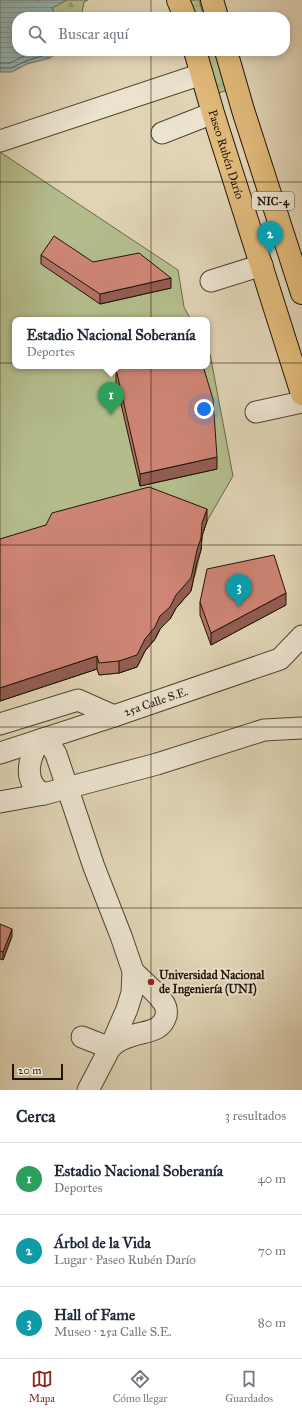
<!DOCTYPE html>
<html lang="es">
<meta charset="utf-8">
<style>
:root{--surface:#fff;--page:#f6f6f7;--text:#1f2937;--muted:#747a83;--line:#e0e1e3;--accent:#8f2418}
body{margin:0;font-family:"IM FELL Great Primer",serif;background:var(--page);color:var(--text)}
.scale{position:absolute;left:12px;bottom:10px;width:51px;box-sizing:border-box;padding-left:4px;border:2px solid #201406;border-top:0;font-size:11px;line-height:14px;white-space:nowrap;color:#201406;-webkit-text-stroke:3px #ebe3cf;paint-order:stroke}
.you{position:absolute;left:204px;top:409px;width:14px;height:14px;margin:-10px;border:3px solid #fff;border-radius:50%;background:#1a73e8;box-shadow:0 0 0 6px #1a73e833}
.badge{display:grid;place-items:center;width:26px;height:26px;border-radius:50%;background:var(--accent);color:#fff;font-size:13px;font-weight:700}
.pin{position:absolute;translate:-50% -33px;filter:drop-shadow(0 1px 2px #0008)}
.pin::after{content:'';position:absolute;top:21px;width:14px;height:12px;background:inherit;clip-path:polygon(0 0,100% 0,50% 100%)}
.popup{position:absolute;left:12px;top:317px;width:198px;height:52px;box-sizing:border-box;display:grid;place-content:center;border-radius:8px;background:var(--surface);filter:drop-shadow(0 1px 3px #0005);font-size:13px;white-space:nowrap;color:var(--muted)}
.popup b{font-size:15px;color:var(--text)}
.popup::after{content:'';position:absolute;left:50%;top:100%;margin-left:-8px;border:8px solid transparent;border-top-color:var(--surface)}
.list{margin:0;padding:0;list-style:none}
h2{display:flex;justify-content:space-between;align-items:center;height:52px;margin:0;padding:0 16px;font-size:17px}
h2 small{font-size:13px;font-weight:400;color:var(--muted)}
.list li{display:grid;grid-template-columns:26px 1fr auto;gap:12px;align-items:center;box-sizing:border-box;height:72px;padding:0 16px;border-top:1px solid var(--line)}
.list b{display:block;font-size:15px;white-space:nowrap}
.list p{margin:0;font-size:13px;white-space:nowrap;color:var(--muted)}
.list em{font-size:13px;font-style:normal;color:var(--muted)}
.icon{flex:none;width:22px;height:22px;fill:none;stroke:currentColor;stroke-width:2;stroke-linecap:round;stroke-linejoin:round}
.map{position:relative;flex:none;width:302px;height:1090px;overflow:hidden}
.search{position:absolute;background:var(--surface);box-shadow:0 2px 10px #0003;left:12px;right:12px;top:12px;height:44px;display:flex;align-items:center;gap:10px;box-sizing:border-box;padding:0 14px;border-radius:16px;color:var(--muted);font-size:15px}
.sheet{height:268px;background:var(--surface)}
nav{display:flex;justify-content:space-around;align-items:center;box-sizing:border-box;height:56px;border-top:1px solid var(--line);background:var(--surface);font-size:11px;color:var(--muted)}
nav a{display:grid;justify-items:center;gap:2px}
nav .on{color:var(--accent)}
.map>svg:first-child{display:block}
</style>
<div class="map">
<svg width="302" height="1090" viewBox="0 0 302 1090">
<defs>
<pattern id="grass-tufts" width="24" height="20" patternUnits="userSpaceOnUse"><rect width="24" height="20" fill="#b4bc8c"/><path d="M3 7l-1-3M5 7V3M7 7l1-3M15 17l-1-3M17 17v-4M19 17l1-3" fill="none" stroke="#9aa177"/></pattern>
<pattern id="forest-firs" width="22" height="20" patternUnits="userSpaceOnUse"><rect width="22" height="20" fill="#b4bc8c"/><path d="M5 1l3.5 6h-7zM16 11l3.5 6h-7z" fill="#9aa177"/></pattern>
<pattern id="water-rules" width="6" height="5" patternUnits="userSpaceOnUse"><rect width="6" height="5" fill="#96b7b6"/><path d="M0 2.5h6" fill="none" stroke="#819c9b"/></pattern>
</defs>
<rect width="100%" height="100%" fill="#e0d4b5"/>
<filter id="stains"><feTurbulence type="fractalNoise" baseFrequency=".005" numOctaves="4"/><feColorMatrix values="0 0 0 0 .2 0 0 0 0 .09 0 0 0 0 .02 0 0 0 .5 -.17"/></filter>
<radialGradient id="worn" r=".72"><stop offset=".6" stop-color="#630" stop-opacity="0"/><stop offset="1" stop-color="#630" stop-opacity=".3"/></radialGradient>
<g fill="url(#grass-tufts)" stroke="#6a6849">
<path d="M183,0H199L204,17H189Z"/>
<path d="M200,51H215L226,86L225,91L215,94Z"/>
</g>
<path fill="url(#forest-firs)" stroke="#6a6849" d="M67,0H88L84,2L81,17H56L52,8Z"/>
<path fill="#b4bc8c" stroke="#6a6849" d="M0,152L178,270L184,307L191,320H15V366H207V348L210,354L233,476L207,521L202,536L201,550L195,575L184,599L176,608L170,619L160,629L155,639L145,651L119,673L99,675L97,669L0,701Z"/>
<path fill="url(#water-rules)" stroke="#677670" d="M0,0H35L39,1L41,0H67L52,8L56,17H17V51H59L50,58L27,64L12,72H0Z"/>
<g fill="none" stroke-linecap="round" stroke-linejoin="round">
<g stroke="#5b665e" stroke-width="1">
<path d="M0,63H10L24,56L41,51"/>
<path d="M0,68H11L26,61L48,54L52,51"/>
</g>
<defs>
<g id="minor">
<path d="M162,133L213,113"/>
<path d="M0,141L202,74"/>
<path d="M211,281L262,265"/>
<path d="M256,412L302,402"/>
<path d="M0,724L78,700L114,716"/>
<path d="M46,738L56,754L94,867L121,936L133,971L132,993L127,1009L110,1048L88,1090"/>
<path d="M40,740C32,752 24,772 34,786C36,789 40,792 44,794"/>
<path id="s1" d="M0,753L114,716L280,659L302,636"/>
<path d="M0,802L44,794L157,764L264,730L302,728"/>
<path d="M82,1037L110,1048"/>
<path d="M110,1048C116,1042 123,1038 131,1036C144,1031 161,1033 166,1016C167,1011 166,1006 163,1002C155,990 142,981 133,971"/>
</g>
<g id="highway">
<path d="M178,0L185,17"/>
<path d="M212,0L217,17"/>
<path id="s2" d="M195,51L213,113L302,394"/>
<path d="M226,51L243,110L302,293"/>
</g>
</defs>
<use href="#minor" stroke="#504432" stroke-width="23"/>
<use href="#highway" stroke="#201406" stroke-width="24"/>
<use href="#minor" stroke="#ebe3cf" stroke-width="21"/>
<use href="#highway" stroke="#e0ba7a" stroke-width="22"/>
</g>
<g fill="#b27265" stroke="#201406">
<path d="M41,255L171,288L100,304L41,264Z"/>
<path d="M116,369L217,469L140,486L116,382Z"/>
<path d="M207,521L202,536L201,550L197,562L191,591L176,608L170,619L160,629L155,639L145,651L137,667L119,673L99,675L97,669L0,701Z"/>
<path d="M200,602L286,605L211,645L200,615Z"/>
<path d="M0,924L12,936L3,960L0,959Z"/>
</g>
<g fill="#915d53" stroke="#201406">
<path d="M171,278V288L100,304V294Z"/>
<path d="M217,457V469L140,486V474Z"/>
<path d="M207,509V521L202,536L201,550L197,562L191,591L176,608L170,619L160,629L155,639L145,651L137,667L119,673V661L202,523Z"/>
<path d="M286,593V605L211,645V633Z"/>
<path d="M97,656V669L0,701V688Z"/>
<path d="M12,929V936L3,960V952Z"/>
</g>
<g fill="#cf8576" stroke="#201406">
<path d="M54,236L93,262L139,253L171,278L100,294L41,255Z"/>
<path d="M127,366H203L213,399L217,457L140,474L116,369Z"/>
<path d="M149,487L207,509L202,523L201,538L197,550L191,578L176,595L170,607L160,616L155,627L145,639L137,655L119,661L99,663L97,656L0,688V539L46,525L52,513Z"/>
<path d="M274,555L286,593L211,633L200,602L207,569Z"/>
<path d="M0,924L12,929L3,952L0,951Z"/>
</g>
<path fill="none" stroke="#201406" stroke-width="1" stroke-opacity="0.55" d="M151,0V17M151,51V1090M0,182H302M0,363H302M0,545H302M0,727H302M0,908H302"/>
<circle fill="#8f2418" stroke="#ebe3cf" stroke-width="1.5" cx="151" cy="982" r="4"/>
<g text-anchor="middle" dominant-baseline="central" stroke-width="4" stroke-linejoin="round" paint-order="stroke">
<rect fill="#ebe3cf" stroke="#5d5242" stroke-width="1" x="252" y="192" width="42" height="18" rx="3"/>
<g font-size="11" font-weight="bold" fill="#201406">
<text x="273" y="201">NIC-4</text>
</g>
<g font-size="12" fill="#201406" stroke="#ebe3cf">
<text stroke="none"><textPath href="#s2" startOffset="108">Paseo Rubén Darío</textPath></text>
<text stroke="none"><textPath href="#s1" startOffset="164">25a Calle S.E.</textPath></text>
</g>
<g font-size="12" font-weight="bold" fill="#201406" stroke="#ebe3cf" text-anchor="start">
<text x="159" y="975">Universidad Nacional<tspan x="159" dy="14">de Ingeniería (UNI)</tspan></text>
</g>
</g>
<rect width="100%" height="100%" filter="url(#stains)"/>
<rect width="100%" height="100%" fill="url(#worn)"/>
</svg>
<div class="scale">20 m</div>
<div class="you"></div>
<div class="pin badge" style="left:111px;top:415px;background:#2e9e5b">1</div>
<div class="popup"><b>Estadio Nacional Soberanía</b>Deportes</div>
<div class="pin badge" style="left:270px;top:254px;background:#0f9aa8">2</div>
<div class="pin badge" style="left:239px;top:607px;background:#0f9aa8">3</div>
<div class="search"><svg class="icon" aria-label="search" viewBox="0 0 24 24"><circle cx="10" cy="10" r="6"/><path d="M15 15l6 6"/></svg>Buscar aquí</div>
</div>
<section class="sheet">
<h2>Cerca<small>3 resultados</small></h2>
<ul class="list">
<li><span class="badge" style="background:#2e9e5b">1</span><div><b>Estadio Nacional Soberanía</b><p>Deportes</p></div><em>40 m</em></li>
<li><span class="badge" style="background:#0f9aa8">2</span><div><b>Árbol de la Vida</b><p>Lugar · Paseo Rubén Darío</p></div><em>70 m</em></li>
<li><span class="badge" style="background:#0f9aa8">3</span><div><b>Hall of Fame</b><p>Museo · 25a Calle S.E.</p></div><em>80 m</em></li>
</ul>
</section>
<nav>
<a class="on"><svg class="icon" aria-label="map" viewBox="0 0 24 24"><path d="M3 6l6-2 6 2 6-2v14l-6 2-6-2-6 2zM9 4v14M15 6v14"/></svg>Mapa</a>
<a><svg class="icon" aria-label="directions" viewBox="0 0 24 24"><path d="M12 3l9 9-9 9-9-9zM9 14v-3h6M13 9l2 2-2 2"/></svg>Cómo llegar</a>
<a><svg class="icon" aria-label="saved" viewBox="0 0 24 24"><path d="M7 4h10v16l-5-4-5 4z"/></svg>Guardados</a>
</nav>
